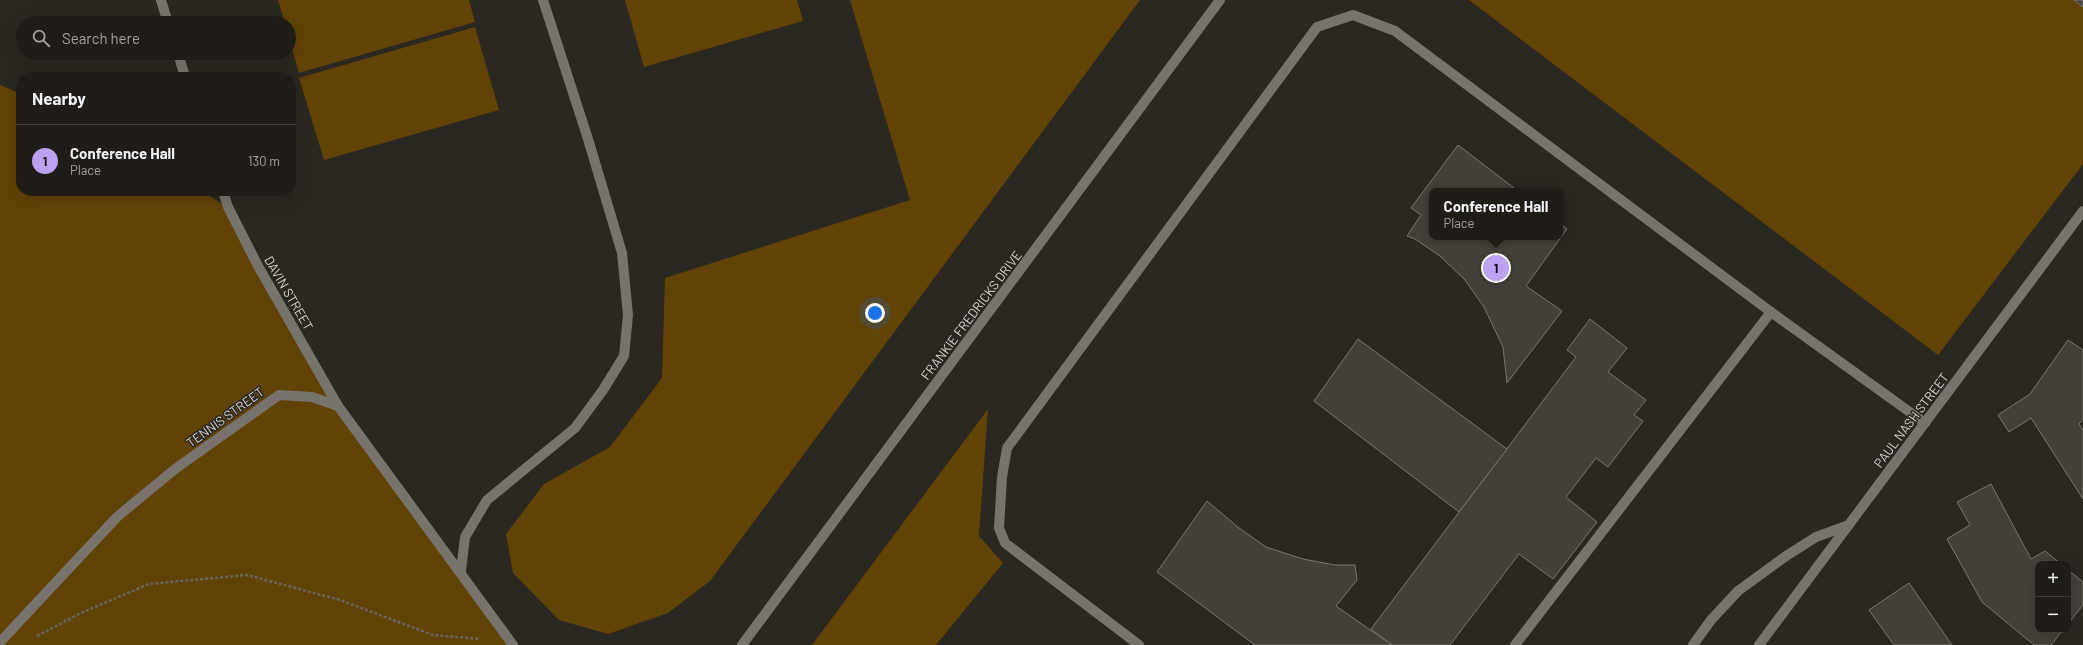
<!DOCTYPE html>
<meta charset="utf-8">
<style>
:root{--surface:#201d19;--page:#282622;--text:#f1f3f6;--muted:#a2a2a2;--line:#3d3b38;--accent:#bca0f2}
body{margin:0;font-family:Barlow,sans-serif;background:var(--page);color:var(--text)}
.controls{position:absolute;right:12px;bottom:12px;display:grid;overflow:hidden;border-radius:8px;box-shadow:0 4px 16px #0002}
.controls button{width:36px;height:36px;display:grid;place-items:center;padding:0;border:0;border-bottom:1px solid var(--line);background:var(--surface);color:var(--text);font:20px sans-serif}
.you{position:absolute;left:875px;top:313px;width:14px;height:14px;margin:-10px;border:3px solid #fff;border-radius:50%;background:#1a73e8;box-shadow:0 0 0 6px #1a73e833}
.badge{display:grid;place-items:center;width:26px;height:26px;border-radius:50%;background:var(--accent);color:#111;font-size:13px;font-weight:700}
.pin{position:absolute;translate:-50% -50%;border:2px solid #fff;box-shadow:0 1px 4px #0006}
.popup{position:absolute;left:1429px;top:188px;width:134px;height:52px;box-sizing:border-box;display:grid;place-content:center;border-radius:8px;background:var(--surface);filter:drop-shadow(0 1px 3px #0005);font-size:13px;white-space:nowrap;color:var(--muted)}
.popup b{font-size:15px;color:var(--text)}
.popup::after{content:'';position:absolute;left:50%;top:100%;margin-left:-8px;border:8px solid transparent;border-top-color:var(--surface)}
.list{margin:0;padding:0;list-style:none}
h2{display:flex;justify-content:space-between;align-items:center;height:52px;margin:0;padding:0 16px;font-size:17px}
h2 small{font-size:13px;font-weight:400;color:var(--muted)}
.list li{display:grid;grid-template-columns:26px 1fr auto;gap:12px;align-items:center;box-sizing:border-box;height:72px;padding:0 16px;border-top:1px solid var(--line)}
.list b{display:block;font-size:15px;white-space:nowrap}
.list p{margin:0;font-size:13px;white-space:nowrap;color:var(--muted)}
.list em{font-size:13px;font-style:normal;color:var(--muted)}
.icon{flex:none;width:22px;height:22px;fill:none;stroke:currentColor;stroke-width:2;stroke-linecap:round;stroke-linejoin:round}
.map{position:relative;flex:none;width:2083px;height:645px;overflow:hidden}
.search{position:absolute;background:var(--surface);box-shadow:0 4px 16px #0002;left:16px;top:16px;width:280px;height:44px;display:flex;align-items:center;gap:10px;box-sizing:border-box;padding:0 14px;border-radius:22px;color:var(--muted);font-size:15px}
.panel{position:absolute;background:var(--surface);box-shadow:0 4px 16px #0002;left:16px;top:72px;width:280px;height:124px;border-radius:16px}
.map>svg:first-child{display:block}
</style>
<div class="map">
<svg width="2083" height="645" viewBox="0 0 2083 645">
<rect width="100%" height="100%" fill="#2b2721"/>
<g fill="#614305">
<path d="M278,0H469L475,22L299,73L289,38V23H285Z"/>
<path d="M625,0H797L803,21L644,67Z"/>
<path d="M850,0H1140L710,581L668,613L608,634L559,620L513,573L506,534L544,484L610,447L662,378L665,278L910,200Z"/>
<path d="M1469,0H2083V164L1938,355Z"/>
<path d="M475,27L499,110L324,160L299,78Z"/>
<path d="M0,85L21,94V191H201L228,207L338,406L513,645H0Z"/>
<path d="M988,409L979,536L1003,563L936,645H812Z"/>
</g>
<g fill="#444039" stroke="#7a756e">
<path d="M2074,0H2083V7Z"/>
<path d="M1458,145L1518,191H1432V237H1560V223L1567,229L1526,286L1562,311L1507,383L1503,347L1484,307L1465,280L1440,256L1415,239L1407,236L1421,215L1411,208Z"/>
<path d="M1590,319L1627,348L1608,372L1646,400L1634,415L1643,421L1608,467L1596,458L1566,497L1597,522L1553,579L1519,554L1450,645H1392L1371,629L1576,357L1567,350Z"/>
<path d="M1358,339L1507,449L1459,512L1314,401Z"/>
<path d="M2068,340L2083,350V419L2079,424L2083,430V499L2031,418L2009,432L1998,415L2030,394Z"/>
<path d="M1991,484L2031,559L2045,551L2061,564H2038V630H2063L2051,645H2034L1982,602L1947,539L1970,525L1957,502Z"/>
<path d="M1207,501L1239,528L1266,547L1303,559L1335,565H1355L1357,580L1336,606L1392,645H1255L1157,572Z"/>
<path d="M2068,570L2083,582V605L2068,624Z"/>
<path d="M1909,583L1952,645H1894L1869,610Z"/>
</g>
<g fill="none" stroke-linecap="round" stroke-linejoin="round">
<path stroke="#696560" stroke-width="2.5" stroke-dasharray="3 2" stroke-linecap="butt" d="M37,636L81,613L149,584L247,575L340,600L433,635L480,639"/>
<g stroke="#78736c" stroke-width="10">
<path d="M461,571L465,537L487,500L575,428L603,390L624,356L628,315L622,253L588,139L543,0"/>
<path d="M1139,645L1005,543L999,528L1002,477L1007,448L1317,27L1353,15L1395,31L1771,312L1925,423"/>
<path d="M1515,645L1771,312"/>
<path d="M1693,645L1711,620L1738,591L1786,556L1816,537L1849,525"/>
</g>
<g stroke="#78736c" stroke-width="10">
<path d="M161,0L168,23"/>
<path d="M178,53L185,77"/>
<path d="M223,191L228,207L258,266L338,406"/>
<path d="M0,642L117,517L175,469L279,395L312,397L338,406L513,645"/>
<path d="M742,645L1220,0"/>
<path d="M1759,645L2083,211"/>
</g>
</g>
<g text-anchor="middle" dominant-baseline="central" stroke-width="3" stroke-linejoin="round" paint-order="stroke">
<g font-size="13" fill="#d6d4d0" stroke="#2b2721">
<text transform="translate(289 293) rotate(60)">DAVIN STREET</text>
<text transform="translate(971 315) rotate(-53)">FRANKIE FREDRICKS DRIVE</text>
<text transform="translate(225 417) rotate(-36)">TENNIS STREET</text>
<text transform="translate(1911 420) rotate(-53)">PAUL NASH STREET</text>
</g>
</g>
</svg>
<div class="controls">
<button>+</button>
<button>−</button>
</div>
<div class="you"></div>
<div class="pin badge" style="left:1496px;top:268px">1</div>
<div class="popup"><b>Conference Hall</b>Place</div>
<div class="search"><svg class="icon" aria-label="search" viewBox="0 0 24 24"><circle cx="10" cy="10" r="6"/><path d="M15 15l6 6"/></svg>Search here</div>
<section class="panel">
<h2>Nearby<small></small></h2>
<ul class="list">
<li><span class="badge">1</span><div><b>Conference Hall</b><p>Place</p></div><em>130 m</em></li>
</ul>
</section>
</div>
